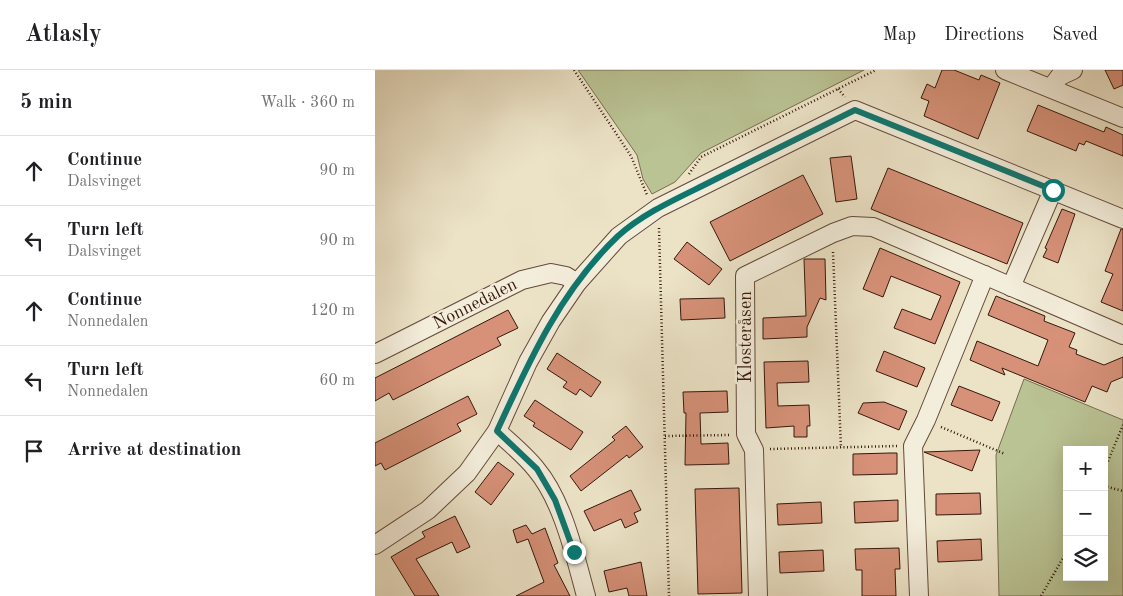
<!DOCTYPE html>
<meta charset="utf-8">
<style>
:root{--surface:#fff;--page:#f6f6f6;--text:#202124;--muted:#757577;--line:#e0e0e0}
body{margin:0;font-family:"Old Standard TT",serif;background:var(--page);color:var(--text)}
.controls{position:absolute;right:15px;bottom:15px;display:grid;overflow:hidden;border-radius:0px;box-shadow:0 5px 20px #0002}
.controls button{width:45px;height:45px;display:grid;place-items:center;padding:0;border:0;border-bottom:1px solid var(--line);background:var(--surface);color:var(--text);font:25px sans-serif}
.stop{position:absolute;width:15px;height:15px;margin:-11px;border:4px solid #0f766e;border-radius:50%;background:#fff}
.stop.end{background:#0f766e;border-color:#fff;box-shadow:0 1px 5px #0008}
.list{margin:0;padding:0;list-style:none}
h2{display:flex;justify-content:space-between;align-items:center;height:65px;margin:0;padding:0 20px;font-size:21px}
h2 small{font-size:16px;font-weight:400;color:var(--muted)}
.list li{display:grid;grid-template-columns:32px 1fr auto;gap:15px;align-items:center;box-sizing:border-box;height:70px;padding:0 20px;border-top:1px solid var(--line)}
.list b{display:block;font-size:19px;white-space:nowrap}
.list p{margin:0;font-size:16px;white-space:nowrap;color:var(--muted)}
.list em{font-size:16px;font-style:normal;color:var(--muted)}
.icon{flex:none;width:28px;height:28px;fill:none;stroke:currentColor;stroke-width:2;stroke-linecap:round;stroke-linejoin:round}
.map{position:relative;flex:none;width:748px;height:526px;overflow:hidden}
header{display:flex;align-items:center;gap:30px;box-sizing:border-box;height:70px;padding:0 25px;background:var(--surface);border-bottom:1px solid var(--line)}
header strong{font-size:24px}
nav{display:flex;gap:28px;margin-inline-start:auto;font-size:18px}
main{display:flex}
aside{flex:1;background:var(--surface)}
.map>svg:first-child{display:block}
</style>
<header>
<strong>Atlasly</strong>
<nav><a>Map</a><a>Directions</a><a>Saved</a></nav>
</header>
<main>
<aside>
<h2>5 min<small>Walk · 360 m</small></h2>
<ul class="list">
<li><svg class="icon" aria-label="ahead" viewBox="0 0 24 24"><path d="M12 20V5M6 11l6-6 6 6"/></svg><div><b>Continue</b><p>Dalsvinget</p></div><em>90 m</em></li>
<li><svg class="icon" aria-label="left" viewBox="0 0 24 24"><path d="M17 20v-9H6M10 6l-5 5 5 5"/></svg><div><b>Turn left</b><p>Dalsvinget</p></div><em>90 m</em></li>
<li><svg class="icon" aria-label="ahead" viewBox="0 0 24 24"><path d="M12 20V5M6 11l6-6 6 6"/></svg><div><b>Continue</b><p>Nonnedalen</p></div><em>120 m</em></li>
<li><svg class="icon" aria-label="left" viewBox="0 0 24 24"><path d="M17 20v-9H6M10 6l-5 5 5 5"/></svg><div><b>Turn left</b><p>Nonnedalen</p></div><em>60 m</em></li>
<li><svg class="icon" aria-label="arrive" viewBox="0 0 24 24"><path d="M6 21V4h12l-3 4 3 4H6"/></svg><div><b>Arrive at destination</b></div></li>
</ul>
</aside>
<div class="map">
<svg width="748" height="526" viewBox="0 0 748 526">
<rect width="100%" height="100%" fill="#ece3c7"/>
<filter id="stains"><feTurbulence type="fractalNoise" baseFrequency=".004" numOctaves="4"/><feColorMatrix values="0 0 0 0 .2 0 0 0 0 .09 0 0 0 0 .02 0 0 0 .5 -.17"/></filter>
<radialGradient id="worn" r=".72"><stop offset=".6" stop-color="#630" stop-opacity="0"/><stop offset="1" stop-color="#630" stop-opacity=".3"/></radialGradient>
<g fill="#bac394" stroke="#786d50" fill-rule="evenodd">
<path d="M203,0H489L326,83L300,112L277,124L268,109L262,85Z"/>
<path d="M649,309L748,350V526H624L621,385ZM692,380H729V507H692Z"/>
</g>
<g fill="#d69178" stroke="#36170b">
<path d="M567,0H579L604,10L606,5L625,13L603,69L549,46L554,31L546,28L552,14L560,18Z"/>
<path d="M730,0H748V15L739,19Z"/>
<path d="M663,35L729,62L731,57L748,65V86L711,71L709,75L704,73L701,81L652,61Z"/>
<path d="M476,86L482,129L461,132L455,88Z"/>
<path d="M513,98L648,153L632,194L496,139Z"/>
<path d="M428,105L448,144L355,191L335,152Z"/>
<path d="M687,139L700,144L683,193L668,187L672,179L670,178Z"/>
<path d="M746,159H748V241L726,232L738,204L730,201Z"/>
<path d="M312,172L347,199L334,215L299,189Z"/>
<path d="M505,178L585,212L560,274L519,258L527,239L556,250L566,226L516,206L508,227L488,219Z"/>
<path d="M429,189H450L451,230L445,228L432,257V267L388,269V248L431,246Z"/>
<path d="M621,226L670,246L669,251L700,263L694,277L702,280L701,284L729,295L748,287V307L736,312L732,322L717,316L710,332L627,298L630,305L595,290L602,271L663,296L673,270L613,245Z"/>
<path d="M349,228L350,248L306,250L305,229Z"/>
<path d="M133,240L143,258L122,268L126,275L18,330L14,323L0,331V308Z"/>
<path d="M509,281L550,298L542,317L501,301Z"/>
<path d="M182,283L226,312L216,327L205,319L201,325L188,317L192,312L172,299Z"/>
<path d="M433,291L434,312L402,313L403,336L434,335L435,356H432V367H419V356L391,358L389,292Z"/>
<path d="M584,316L625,332L617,351L576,335Z"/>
<path d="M352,321L353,342L325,343L326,374L353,373L354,394L310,395L311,343H309L308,322Z"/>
<path d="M93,326L102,344L82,354L86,361L10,400L6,393L0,396V373Z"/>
<path d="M160,330L208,362L196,380L158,356L160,353L149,346Z"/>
<path d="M509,332L532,341L524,360L483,343L488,333Z"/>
<path d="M251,356L268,377L254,388L252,385L206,421L195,406L240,370L237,367Z"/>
<path d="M605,380L597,401L549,382Z"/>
<path d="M515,383H522V404L478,405V384Z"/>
<path d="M123,392L139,404L116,435L100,422Z"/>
<path d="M364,418L367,523L323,524L320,419Z"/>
<path d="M256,420L266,440L259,443L263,452L250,458L246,449L219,461L209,441Z"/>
<path d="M605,423L606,444L561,445V424Z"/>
<path d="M523,430V451L480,453L479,432Z"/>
<path d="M446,432L447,453L403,455L402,434Z"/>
<path d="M80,446L95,477L82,483L77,472L41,489L64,526H40L16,487L50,467L47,462Z"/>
<path d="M151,455L157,464L170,458L183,493L179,495L195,526H141L169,512L153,469L142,473L138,460Z"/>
<path d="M606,469L607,490L563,492L562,471Z"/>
<path d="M524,478L525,499H520L521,526H487V500H481L480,479Z"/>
<path d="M448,480L449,501L405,503L404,482Z"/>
<path d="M266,492L272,526H254L252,518L234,522L229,501Z"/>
</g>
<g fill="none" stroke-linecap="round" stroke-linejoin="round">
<defs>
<g id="minor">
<path d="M630,0L748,48"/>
<path d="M676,18L685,6L698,0"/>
<path d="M636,217L678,120"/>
<path d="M0,284L147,210L176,203L191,206L202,213"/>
<path d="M122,361C135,373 150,385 161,399C188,431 200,486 211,526"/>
<path d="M0,475L53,440L92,403L122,361L153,292L176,251L202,213L244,166L283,138L480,40L748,149"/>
<path d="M383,526L379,380L371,364L370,206L458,163L477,156L498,157L748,265"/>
<path d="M544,526L538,376L551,350L610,205"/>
</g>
</defs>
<use href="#minor" stroke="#644a3a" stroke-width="20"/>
<g stroke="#36170b" stroke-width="2.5" stroke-dasharray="1 2.5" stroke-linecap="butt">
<path d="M199,0L256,86L272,125"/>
<path d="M463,19L470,27"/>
<path d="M314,104L326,87L501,0"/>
<path d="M284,158L294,526"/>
<path d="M458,182L466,378"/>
<path d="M566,357L630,384"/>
<path d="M290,366L355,365"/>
<path d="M395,379L522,376"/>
<path d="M729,401L748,355"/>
<path d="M729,416L748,421"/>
<path d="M666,526L692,481"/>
</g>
<use href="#minor" stroke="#f3eddb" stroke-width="18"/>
</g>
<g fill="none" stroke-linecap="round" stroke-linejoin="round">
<path stroke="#0f766e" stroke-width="6" d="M199,482L180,430L162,399L122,361C154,291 186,220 243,166C271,141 308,126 341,109C387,86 434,63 480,40L678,120"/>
</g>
<g text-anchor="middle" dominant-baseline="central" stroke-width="4.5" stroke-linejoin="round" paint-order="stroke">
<g font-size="18" fill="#36170b" stroke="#f3eddb">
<text transform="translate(100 234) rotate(-27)">Nonnedalen</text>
<text transform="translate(371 267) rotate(-90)">Klosteråsen</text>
</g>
</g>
<rect width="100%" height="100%" filter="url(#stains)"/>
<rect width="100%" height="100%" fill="url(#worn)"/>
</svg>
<div class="controls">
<button>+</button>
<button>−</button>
<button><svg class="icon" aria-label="layers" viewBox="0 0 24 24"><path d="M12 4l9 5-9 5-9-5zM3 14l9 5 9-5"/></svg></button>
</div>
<div class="stop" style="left:678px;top:120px"></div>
<div class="stop end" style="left:199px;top:482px"></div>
</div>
</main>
